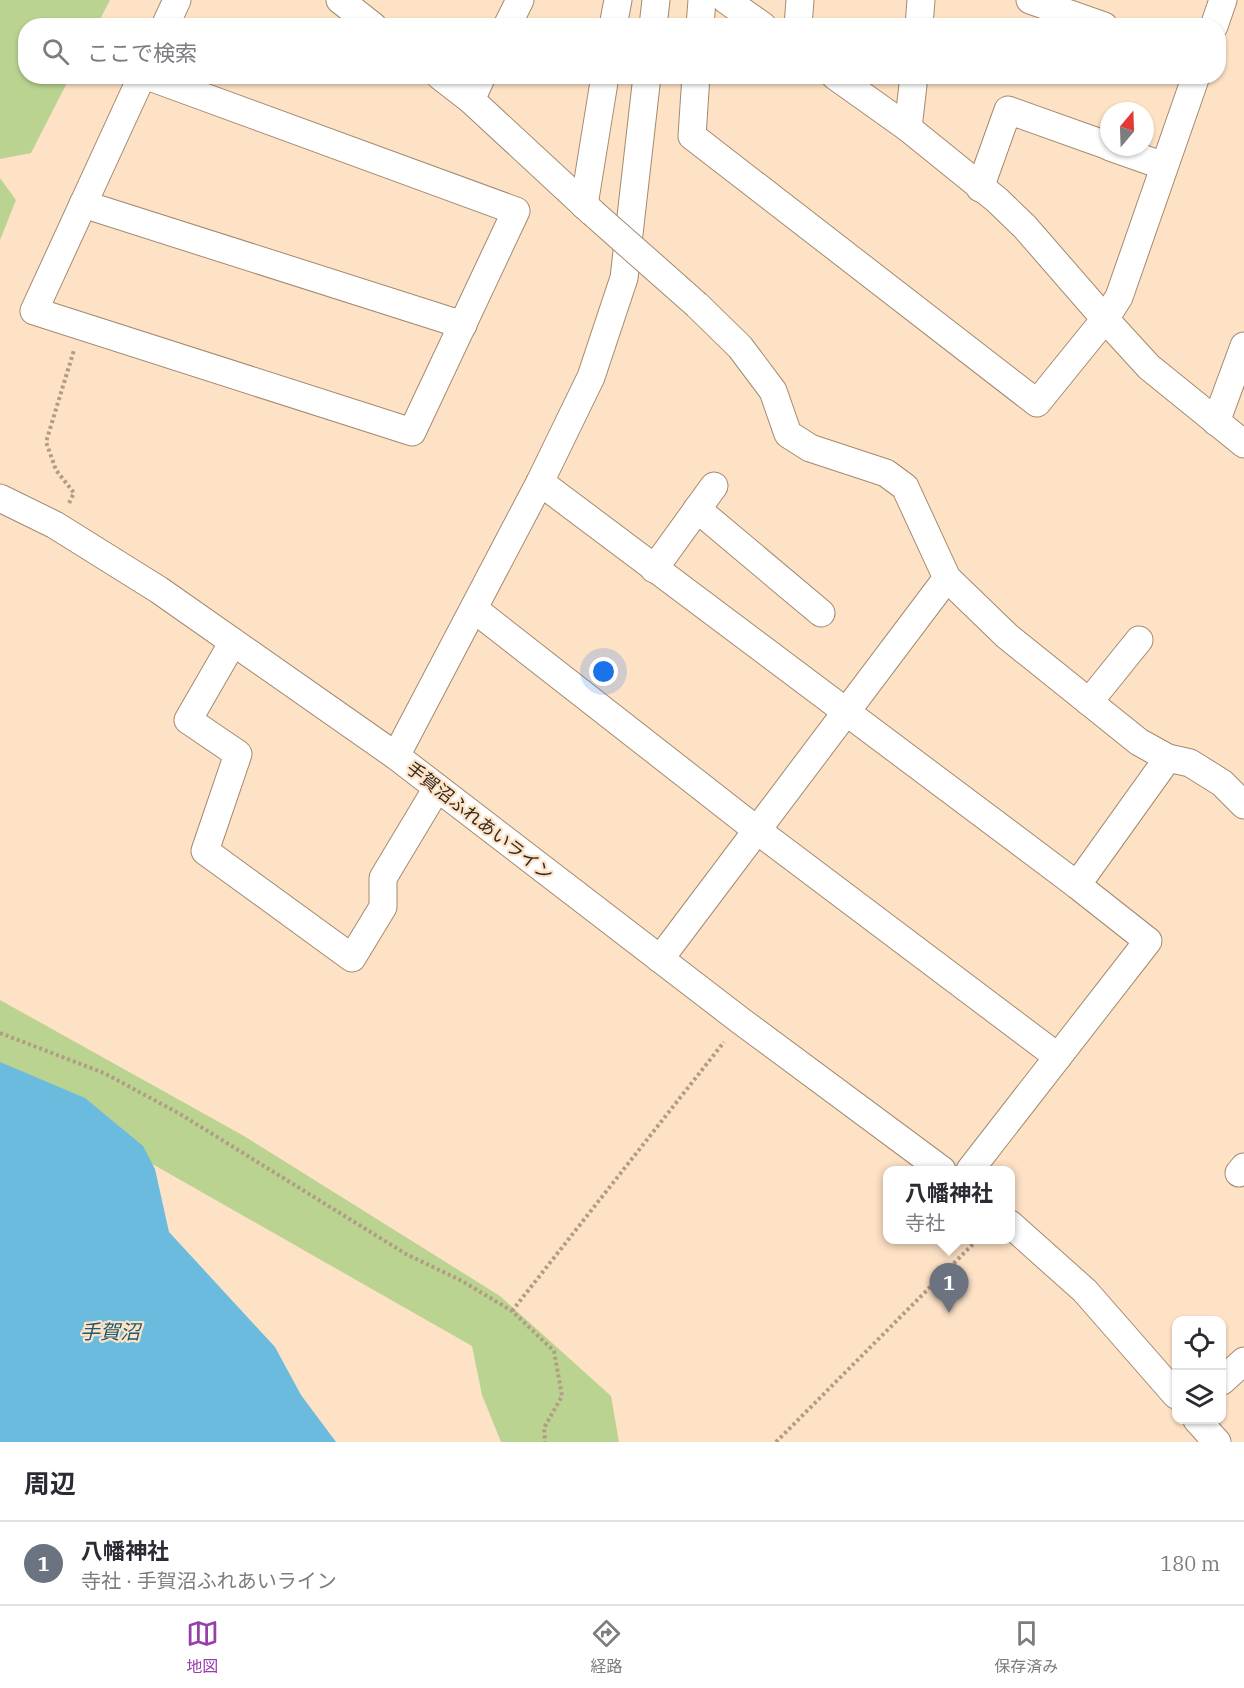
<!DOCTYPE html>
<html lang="ja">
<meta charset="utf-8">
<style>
:root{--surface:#fff;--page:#f2f2f3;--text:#2b2b33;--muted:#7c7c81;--line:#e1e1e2;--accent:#963fab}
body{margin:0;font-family:"IBM Plex Serif","Noto Sans JP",serif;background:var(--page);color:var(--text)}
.controls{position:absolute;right:18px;bottom:18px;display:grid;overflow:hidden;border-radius:12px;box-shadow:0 2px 4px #0004}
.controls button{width:54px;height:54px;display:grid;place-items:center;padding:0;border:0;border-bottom:2px solid var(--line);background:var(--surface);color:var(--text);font:30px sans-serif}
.compass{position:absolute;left:1100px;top:102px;width:54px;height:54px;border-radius:50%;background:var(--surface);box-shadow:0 2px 4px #0004;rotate:19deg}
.you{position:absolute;left:604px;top:672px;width:21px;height:21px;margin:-15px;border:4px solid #fff;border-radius:50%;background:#1a73e8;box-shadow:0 0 0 9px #1a73e833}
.badge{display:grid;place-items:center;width:39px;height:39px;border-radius:50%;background:var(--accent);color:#fff;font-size:20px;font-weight:700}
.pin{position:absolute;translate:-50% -50px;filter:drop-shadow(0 2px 3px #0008)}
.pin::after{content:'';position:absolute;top:32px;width:21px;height:18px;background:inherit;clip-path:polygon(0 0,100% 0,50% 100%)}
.popup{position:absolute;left:883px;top:1166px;width:132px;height:78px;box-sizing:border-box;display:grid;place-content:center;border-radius:12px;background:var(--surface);filter:drop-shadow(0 2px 4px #0005);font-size:20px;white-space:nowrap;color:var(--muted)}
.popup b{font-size:22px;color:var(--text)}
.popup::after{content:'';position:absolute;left:50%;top:100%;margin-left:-12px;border:12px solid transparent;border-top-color:var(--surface)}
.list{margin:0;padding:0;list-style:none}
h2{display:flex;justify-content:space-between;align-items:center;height:78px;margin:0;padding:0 24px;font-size:26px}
h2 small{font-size:20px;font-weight:400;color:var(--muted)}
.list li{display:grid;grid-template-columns:39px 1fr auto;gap:18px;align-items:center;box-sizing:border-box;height:84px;padding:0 24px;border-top:2px solid var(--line)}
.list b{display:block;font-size:22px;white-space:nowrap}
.list p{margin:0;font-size:20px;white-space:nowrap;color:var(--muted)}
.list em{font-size:20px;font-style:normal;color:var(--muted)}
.icon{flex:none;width:33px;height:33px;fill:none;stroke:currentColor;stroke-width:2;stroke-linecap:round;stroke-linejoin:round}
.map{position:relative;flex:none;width:1244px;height:1442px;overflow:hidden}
.search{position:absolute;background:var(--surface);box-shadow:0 2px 4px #0004;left:18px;right:18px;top:18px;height:66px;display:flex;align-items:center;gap:15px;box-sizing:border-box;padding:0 21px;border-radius:24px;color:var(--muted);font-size:22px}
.sheet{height:162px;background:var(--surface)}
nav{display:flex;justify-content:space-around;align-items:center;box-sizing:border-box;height:84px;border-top:2px solid var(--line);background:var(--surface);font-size:16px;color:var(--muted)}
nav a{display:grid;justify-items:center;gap:3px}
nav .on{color:var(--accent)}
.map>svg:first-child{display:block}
</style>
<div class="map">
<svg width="1244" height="1442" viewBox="0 0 1244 1442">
<rect width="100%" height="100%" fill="#fee2c6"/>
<g fill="#bad390">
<path d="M0,0H110L97,25L26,26V76L70,77L31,153L0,159Z"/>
<path d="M0,178L16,200L0,240Z"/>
<path d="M0,1000L244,1136L500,1296L611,1396L619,1442H501L482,1395L472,1346L40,1100L0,1085Z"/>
</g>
<path fill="#6abbde" d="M0,1062L85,1098L143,1146L155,1169L169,1232L275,1347L301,1395L336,1442H0Z"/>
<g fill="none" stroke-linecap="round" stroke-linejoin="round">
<defs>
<g id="minor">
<path d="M340,0L373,26"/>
<path d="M726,0L763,26"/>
<path d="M1030,0L1104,26"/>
<path d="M165,26L177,0"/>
<path d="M507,26L520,0"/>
<path d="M613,26L618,0"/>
<path d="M653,26L656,0"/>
<path d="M700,26L702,0"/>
<path d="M798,26L800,0"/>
<path d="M919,26L921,0"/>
<path d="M1214,26L1223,0"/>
<path d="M142,76L34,311L412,432L516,211L147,76"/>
<path d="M440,76L471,100L593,213"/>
<path d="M696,76L692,136L1037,403L1105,319L1119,297L1196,76"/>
<path d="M835,76L908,128L997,200L1025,227L1105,319L1149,367L1244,444"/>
<path d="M471,100L482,76"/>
<path d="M908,128L914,76"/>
<path d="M1110,147L1164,166"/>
<path d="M980,188L1008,110L1109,146"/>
<path d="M83,204L463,325"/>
<path d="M584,205L605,76"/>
<path d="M697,305L740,347L773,391L788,434L810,448L886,473L905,487L947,578L1007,636L1139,742L1168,758L1190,763L1222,783L1244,805"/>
<path d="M1216,422L1244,346"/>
<path d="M540,482L1077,885L1148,941L970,1170"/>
<path d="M0,498L55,525L159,590L396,756L741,1021L942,1170"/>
<path d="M697,509L821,613"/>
<path d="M654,569L714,486"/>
<path d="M474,609L758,831L1058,1057"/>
<path d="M233,642L188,720L238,754L205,851L352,958L383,907V878L437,788"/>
<path d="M1089,702L1139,640"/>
<path d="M396,756L540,482L591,377L624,278L647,76"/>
<path d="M1077,885L1168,758"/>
<path d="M660,959L947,578"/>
<path d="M1239,1173L1244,1167"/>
<path d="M1010,1224L1085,1291L1176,1395"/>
<path d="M1222,1381L1244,1361"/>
<path d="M1197,1420L1217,1442"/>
</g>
</defs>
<use href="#minor" stroke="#a38a70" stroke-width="29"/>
<g stroke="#b19c86" stroke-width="4" stroke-dasharray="3 3" stroke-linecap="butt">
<path d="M69,503L74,493L56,470L46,442L74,350"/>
<path d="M0,1033L104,1073L180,1114L406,1254L462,1281L512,1311L554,1351L562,1396L544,1428L545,1442"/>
<path d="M512,1311L724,1042"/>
<path d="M776,1442L977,1240"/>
</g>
<use href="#minor" stroke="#fff" stroke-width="27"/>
<defs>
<path id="minor-bridge" d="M593,213L697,305"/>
</defs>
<use href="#minor-bridge" stroke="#a38a70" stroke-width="29" stroke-linecap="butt"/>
<use href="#minor-bridge" stroke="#fff" stroke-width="27"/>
</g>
<g text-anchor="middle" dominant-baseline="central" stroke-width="4.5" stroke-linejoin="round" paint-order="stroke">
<g font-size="18" fill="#33291e" stroke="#fee2c6">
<text transform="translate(480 821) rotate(38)">手賀沼ふれあいライン</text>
</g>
<g font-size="20" font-style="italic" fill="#1a5a72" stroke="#fee2c6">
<text x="110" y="1331">手賀沼</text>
</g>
</g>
</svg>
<div class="controls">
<button><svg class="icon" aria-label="locate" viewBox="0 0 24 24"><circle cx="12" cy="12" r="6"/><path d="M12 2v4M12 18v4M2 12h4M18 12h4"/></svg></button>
<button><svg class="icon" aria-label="layers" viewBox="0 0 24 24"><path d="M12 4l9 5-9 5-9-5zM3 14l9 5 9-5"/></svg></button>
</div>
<svg class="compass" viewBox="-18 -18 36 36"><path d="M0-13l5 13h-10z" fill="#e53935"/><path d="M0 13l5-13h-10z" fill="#7c7c81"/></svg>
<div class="you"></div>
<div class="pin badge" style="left:949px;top:1313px;background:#6b7280">1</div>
<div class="popup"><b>八幡神社</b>寺社</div>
<div class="search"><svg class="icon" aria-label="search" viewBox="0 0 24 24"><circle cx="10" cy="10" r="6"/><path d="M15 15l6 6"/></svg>ここで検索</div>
</div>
<section class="sheet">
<h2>周辺<small></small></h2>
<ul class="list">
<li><span class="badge" style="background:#6b7280">1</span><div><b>八幡神社</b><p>寺社 · 手賀沼ふれあいライン</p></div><em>180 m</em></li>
</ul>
</section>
<nav>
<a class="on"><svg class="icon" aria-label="map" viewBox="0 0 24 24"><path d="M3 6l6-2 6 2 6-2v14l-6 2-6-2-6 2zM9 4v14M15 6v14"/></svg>地図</a>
<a><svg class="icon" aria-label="directions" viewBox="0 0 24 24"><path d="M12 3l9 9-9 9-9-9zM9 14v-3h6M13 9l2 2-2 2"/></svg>経路</a>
<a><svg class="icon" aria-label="saved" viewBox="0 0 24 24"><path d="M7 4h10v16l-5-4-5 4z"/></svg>保存済み</a>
</nav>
